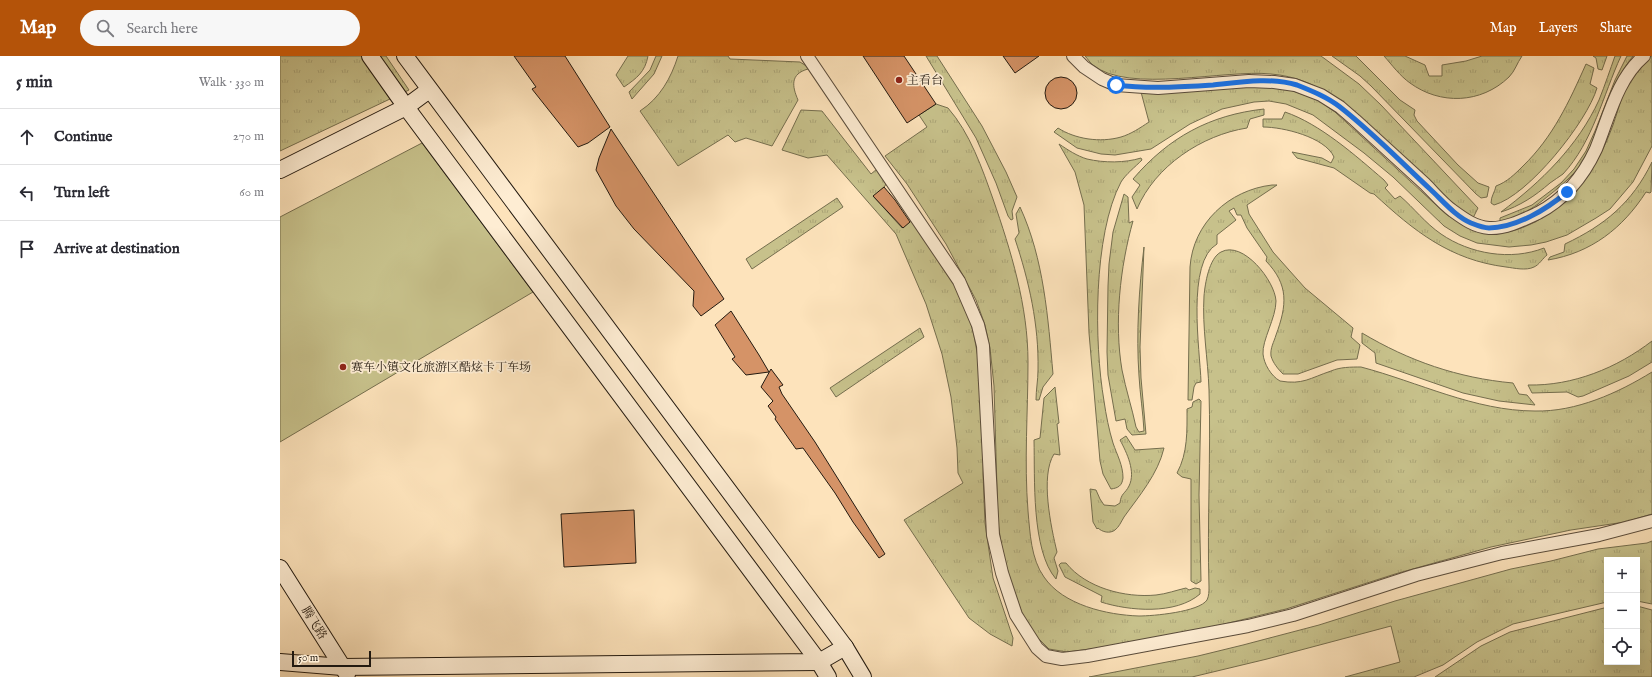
<!DOCTYPE html>
<meta charset="utf-8">
<style>
:root{--surface:#fff;--page:#f7f7f7;--text:#2b2b33;--muted:#7c7c81;--line:#e1e1e2;--accent:#b45309}
body{margin:0;font-family:"IM FELL English","Noto Serif SC",serif;background:var(--page);color:var(--text)}
.controls{position:absolute;right:12px;bottom:12px;display:grid;overflow:hidden;border-radius:0px;box-shadow:0 4px 16px #0002}
.controls button{width:36px;height:36px;display:grid;place-items:center;padding:0;border:0;border-bottom:1px solid var(--line);background:var(--surface);color:var(--text);font:20px sans-serif}
.scale{position:absolute;left:12px;bottom:10px;width:79px;box-sizing:border-box;padding-left:4px;border:2px solid #231a10;border-top:0;font-size:11px;line-height:14px;white-space:nowrap;color:#231a10;-webkit-text-stroke:3px #feedd3;paint-order:stroke}
.stop{position:absolute;width:12px;height:12px;margin:-9px;border:3px solid #1a73e8;border-radius:50%;background:#fff}
.stop.end{background:#1a73e8;border-color:#fff;box-shadow:0 1px 4px #0008}
.list{margin:0;padding:0;list-style:none}
h2{display:flex;justify-content:space-between;align-items:center;height:52px;margin:0;padding:0 16px;font-size:17px}
h2 small{font-size:13px;font-weight:400;color:var(--muted)}
.list li{display:grid;grid-template-columns:26px 1fr auto;gap:12px;align-items:center;box-sizing:border-box;height:56px;padding:0 16px;border-top:1px solid var(--line)}
.list b{display:block;font-size:15px;white-space:nowrap}
.list em{font-size:13px;font-style:normal;color:var(--muted)}
.icon{flex:none;width:22px;height:22px;fill:none;stroke:currentColor;stroke-width:2;stroke-linecap:round;stroke-linejoin:round}
.map{position:relative;flex:none;width:1372px;height:621px;overflow:hidden}
header{display:flex;align-items:center;gap:24px;box-sizing:border-box;height:56px;padding:0 20px;background:var(--accent);color:#fff}
header strong{font-size:19px}
nav{display:flex;gap:22px;margin-inline-start:auto;font-size:14px}
.search{width:280px;height:36px;background:var(--page);display:flex;align-items:center;gap:10px;box-sizing:border-box;padding:0 14px;border-radius:22px;color:var(--muted);font-size:15px}
main{display:flex}
aside{flex:1;background:var(--surface)}
.map>svg:first-child{display:block}
</style>
<header>
<strong>Map</strong>
<div class="search"><svg class="icon" aria-label="search" viewBox="0 0 24 24"><circle cx="10" cy="10" r="6"/><path d="M15 15l6 6"/></svg>Search here</div>
<nav><a>Map</a><a>Layers</a><a>Share</a></nav>
</header>
<main>
<aside>
<h2>5 min<small>Walk · 330 m</small></h2>
<ul class="list">
<li><svg class="icon" aria-label="ahead" viewBox="0 0 24 24"><path d="M12 20V5M6 11l6-6 6 6"/></svg><div><b>Continue</b></div><em>270 m</em></li>
<li><svg class="icon" aria-label="left" viewBox="0 0 24 24"><path d="M17 20v-9H6M10 6l-5 5 5 5"/></svg><div><b>Turn left</b></div><em>60 m</em></li>
<li><svg class="icon" aria-label="arrive" viewBox="0 0 24 24"><path d="M6 21V4h12l-3 4 3 4H6"/></svg><div><b>Arrive at destination</b></div></li>
</ul>
</aside>
<div class="map">
<svg width="1372" height="621" viewBox="0 0 1372 621">
<defs>
<pattern id="grass-tufts" width="24" height="20" patternUnits="userSpaceOnUse"><rect width="24" height="20" fill="#c7c18b"/><path d="M3 7l-1-3M5 7V3M7 7l1-3M15 17l-1-3M17 17v-4M19 17l1-3" fill="none" stroke="#aba577"/></pattern>
</defs>
<rect width="100%" height="100%" fill="#fde3bb"/>
<filter id="stains"><feTurbulence type="fractalNoise" baseFrequency=".005" numOctaves="4"/><feColorMatrix values="0 0 0 0 .2 0 0 0 0 .09 0 0 0 0 .02 0 0 0 .5 -.17"/></filter>
<radialGradient id="worn" r=".72"><stop offset=".6" stop-color="#630" stop-opacity="0"/><stop offset="1" stop-color="#630" stop-opacity=".3"/></radialGradient>
<g fill="url(#grass-tufts)" stroke="#756e4e">
<path d="M0,0H106L129,34L0,95Z"/>
<path d="M348,0H368C365,16 357,22 344,31L336,19Z"/>
<path d="M376,0H382L374,18L352,43L349,36L370,14Z"/>
<path d="M398,0H448L450,3L520,6L528,11V13C510,18 512,30 518,44L492,90L466,82L455,86L448,79L398,110L360,55C380,42 391,22 398,0Z"/>
<path d="M646,0H657L702,70L726,116L737,141L732,155L733,163L731,164L728,160L716,127L696,82Z"/>
<path d="M805,0H1041L1079,28L1101,49L1198,152L1193,162L1181,156L1054,41C1034,28 1015,20 991,18C946,13 848,38 813,9C810,7 808,3 805,0Z"/>
<path d="M1052,0H1076L1120,44L1135,54L1134,59L1137,65L1178,109L1198,127L1209,131L1207,141L1201,142L1196,138L1091,30L1080,20Z"/>
<path d="M1104,0H1125L1145,9L1149,20H1162V9L1186,5L1202,0H1242C1237,7 1235,15 1229,21C1201,48 1160,49 1130,27C1120,20 1112,9 1104,0Z"/>
<path d="M1313,0H1327L1322,14L1318,13L1316,2Z"/>
<path d="M1335,0H1341C1323,39 1313,86 1283,118C1279,121 1274,124 1270,127C1255,140 1240,150 1221,156C1261,126 1298,90 1319,44C1325,29 1330,14 1335,0Z"/>
<path d="M1347,0H1353C1332,25 1327,60 1313,89C1301,115 1280,131 1258,148C1250,154 1230,166 1220,165V162L1252,149L1281,127L1294,113L1306,95L1315,75L1335,24Z"/>
<path d="M1369,0H1372V90L1353,126L1330,153L1316,162L1287,179L1266,186L1251,189L1229,191L1197,187L1180,180L1164,170L1113,121L1084,97L1033,59L1006,48L989,45L974,46L942,53L910,68L871,93L835,99L821,98L797,92L774,76L778,72C795,83 820,87 841,81C851,78 860,72 869,66L861,36L954,30L1002,31L1038,44L1055,56L1167,159C1200,179 1219,184 1255,166C1296,144 1317,112 1333,69C1339,52 1343,34 1352,18C1356,11 1363,5 1369,0Z"/>
<path d="M1306,8L1314,12L1310,28L1317,32C1307,66 1248,140 1214,149L1211,147C1211,140 1215,136 1216,130C1227,126 1235,118 1243,110C1273,81 1289,46 1306,8Z"/>
<path d="M656,48L668,52C690,77 702,112 713,143C731,195 748,250 748,306C748,356 744,405 748,455C750,477 751,503 764,521C783,549 827,559 859,560C873,560 919,556 927,544C929,540 929,535 929,531C927,465 931,399 929,334C928,303 922,271 924,240C925,228 929,202 941,196C963,184 995,225 996,245C996,262 982,284 983,298C984,308 991,320 1000,325C1023,329 1030,322 1051,315C1060,311 1071,311 1081,311C1138,326 1195,355 1255,355C1296,356 1338,337 1372,316V458L1345,466L1291,474L1211,491L1115,518L1006,553L920,574L842,589L787,596L769,593L756,580L744,562L725,512L718,467L714,330L710,292L705,269L696,244L666,188L627,128L605,100L647,71L639,59Z"/>
<path d="M984,53V59L970,63L967,72C922,79 875,110 857,153L852,141L860,129L853,123C889,81 930,59 984,53Z"/>
<path d="M521,54L542,55L591,118L597,113L607,124L605,130L594,141L622,172L633,163L656,196L681,240L689,260L694,280L698,301L704,390L703,418L705,467L713,522L733,582L732,590L710,578L689,562L624,464L683,427L678,417L677,392L671,341L662,298L646,248L616,178L547,99L528,102L502,94Z"/>
<path d="M1005,56C1040,68 1075,99 1104,124L1108,129L1105,132L1115,143L1120,140C1134,152 1145,167 1161,178C1190,198 1231,205 1264,192L1267,199C1263,202 1259,209 1254,211C1246,215 1234,212 1226,211C1170,204 1134,175 1094,138L1090,137L1054,112L1017,102L1012,96L1042,102L1051,107L1054,101C1045,81 1003,71 983,71V63H1002Z"/>
<path d="M779,88C788,94 797,100 807,103C824,107 845,107 861,102L862,104C855,111 846,118 841,126C813,179 814,287 824,345C826,359 829,374 833,387C837,399 843,409 843,422C842,430 838,432 831,433L823,418L820,405L809,277L804,149L795,116Z"/>
<path d="M1372,106L1371,136L1370,137L1366,136C1343,172 1311,197 1268,204L1270,201L1284,196L1285,188C1325,169 1352,147 1372,106Z"/>
<path d="M992,129H997L967,149L969,158L993,196L1025,232L1073,272L1071,281L1080,289L1077,303L1057,304L1018,318H1003C998,313 993,307 991,300C990,292 994,286 996,279C1007,249 1009,229 986,205L987,201L967,172L961,159H957L954,152L949,155L956,164L937,179V188C906,206 920,294 921,326L916,327L914,331L912,344H908L910,211C913,167 949,134 992,129Z"/>
<path d="M844,138L848,141L849,167L853,165C840,211 834,267 842,314C846,334 852,352 856,371L859,376L864,375C863,356 860,338 859,320C856,277 859,233 864,191L860,291L861,322L866,378L852,379L847,373L845,363L836,365L828,319L827,296L828,230L829,208L833,176Z"/>
<path d="M557,142L563,151L472,213L466,203Z"/>
<path d="M740,151C764,203 768,262 773,318L763,331L759,344H756C756,334 758,324 758,314C759,269 749,225 735,183L739,177L736,158Z"/>
<path d="M640,272L644,281L556,341L550,332Z"/>
<path d="M1082,277C1129,305 1178,322 1233,327L1239,338L1247,339L1255,349L1219,345L1183,337L1096,307L1095,297L1082,287Z"/>
<path d="M1372,285V306L1349,320L1303,340L1298,341L1287,336L1252,337L1248,329C1293,330 1337,312 1372,285Z"/>
<path d="M775,331L779,367L777,368L780,399L774,398C760,420 771,471 777,496L774,502L778,515L776,523C751,494 755,421 754,384L760,382L764,342Z"/>
<path d="M919,343L921,345L919,439L921,525L916,528L911,525V423L902,421L897,417C908,397 907,374 907,353L912,351L913,346Z"/>
<path d="M846,380L855,394L884,392C878,418 859,440 844,461C841,466 839,471 835,474C830,478 822,476 818,472L817,473L813,466L810,433L816,434L820,443L824,449L835,450L840,447C841,437 845,438 849,430C856,416 847,397 840,384Z"/>
<path d="M1372,485V548L1357,545V504H1327V546L1233,568L1197,586L1163,609L1134,621H1065L1120,606L1111,570L987,603L912,621H809L918,600L963,589L1039,569L1115,545L1231,513L1271,505L1318,493L1367,487Z"/>
<path d="M781,507H786C806,532 845,542 876,539C886,538 897,534 906,532L909,534L915,532L920,533V538C896,559 849,555 821,546L822,540L785,521L779,509Z"/>
<path d="M1357,550L1372,554V621H1155L1201,590L1230,576L1324,552H1327V606H1357Z"/>
</g>
<path fill="#c7c18b" stroke="#756e4e" d="M142,87L253,236L0,386V161Z"/>
<g fill="#d59367" stroke="#231a10">
<path d="M234,0H285L330,71L308,87L298,91L252,33L256,31Z"/>
<path d="M583,0H624L656,48L627,67Z"/>
<path d="M723,0H759L735,17Z"/>
<circle cx="781" cy="37" r="16"/>
<path d="M331,73L444,243L421,260L413,250L414,235L354,173L336,150L316,114L319,102Z"/>
<path d="M604,131L615,144L630,166L623,172L593,140Z"/>
<path d="M451,255L479,299L489,316L466,319L452,303L455,301L435,269Z"/>
<path d="M491,313L503,329L499,331L502,338L535,386L605,498L599,502L573,466L555,437L523,392L516,393L495,363L496,361L488,350L493,345L481,331Z"/>
<path d="M354,454L356,507L284,511L281,458Z"/>
</g>
<g fill="none" stroke-linecap="round" stroke-linejoin="round">
<defs>
<g id="street">
<path d="M527,0L679,225L698,269L703,290L713,479L722,517L736,559L757,592L766,600L782,603L807,600L968,570L1013,559L1136,519L1222,497L1319,479L1372,465"/>
<path d="M793,0L804,11L822,23L836,29L878,32L969,25L994,26L1015,29L1041,39L1060,51L1075,64C1098,85 1122,107 1145,128C1154,137 1163,148 1173,155C1184,163 1195,171 1209,172C1225,173 1243,164 1258,157C1285,143 1303,121 1316,93C1329,61 1337,23 1364,0"/>
</g>
<g id="secondary">
<path d="M90,0L126,51L539,606L548,621"/>
<path d="M125,0L565,591L583,621"/>
<path d="M0,114L126,51L149,34"/>
<path d="M0,512L67,618"/>
<path d="M0,606L62,611L539,606L565,591"/>
</g>
</defs>
<use href="#street" stroke="#5a4c3b" stroke-width="14"/>
<use href="#secondary" stroke="#231a10" stroke-width="18"/>
<use href="#street" stroke="#feedd3" stroke-width="12"/>
<use href="#secondary" stroke="#feedd3" stroke-width="16"/>
</g>
<g fill="none" stroke-linecap="round" stroke-linejoin="round">
<path stroke="#1a73e8" stroke-width="5" d="M836,29C868,33 901,31 933,29C960,26 991,21 1017,29C1032,35 1047,41 1060,51C1092,76 1120,105 1150,133C1163,145 1175,160 1191,167C1196,169 1204,172 1209,172C1236,172 1267,153 1287,136"/>
</g>
<g fill="#8f2418" stroke="#feedd3" stroke-width="1.5">
<circle cx="619" cy="24" r="4"/>
<circle cx="63" cy="311" r="4"/>
</g>
<g text-anchor="middle" dominant-baseline="central" stroke-width="3.5" stroke-linejoin="round" paint-order="stroke">
<g font-size="12" fill="#231a10" stroke="#feedd3" text-anchor="start">
<text x="627" y="24">主看台</text>
<text x="71" y="311">赛车小镇文化旅游区酷炫卡丁车场</text>
</g>
<g font-size="12" fill="#231a10" stroke="#feedd3">
<text transform="translate(34 567) rotate(58)">腾飞路</text>
</g>
</g>
<rect width="100%" height="100%" filter="url(#stains)"/>
<rect width="100%" height="100%" fill="url(#worn)"/>
</svg>
<div class="controls">
<button>+</button>
<button>−</button>
<button><svg class="icon" aria-label="locate" viewBox="0 0 24 24"><circle cx="12" cy="12" r="6"/><path d="M12 2v4M12 18v4M2 12h4M18 12h4"/></svg></button>
</div>
<div class="scale">50 m</div>
<div class="stop" style="left:836px;top:29px"></div>
<div class="stop end" style="left:1287px;top:136px"></div>
</div>
</main>
